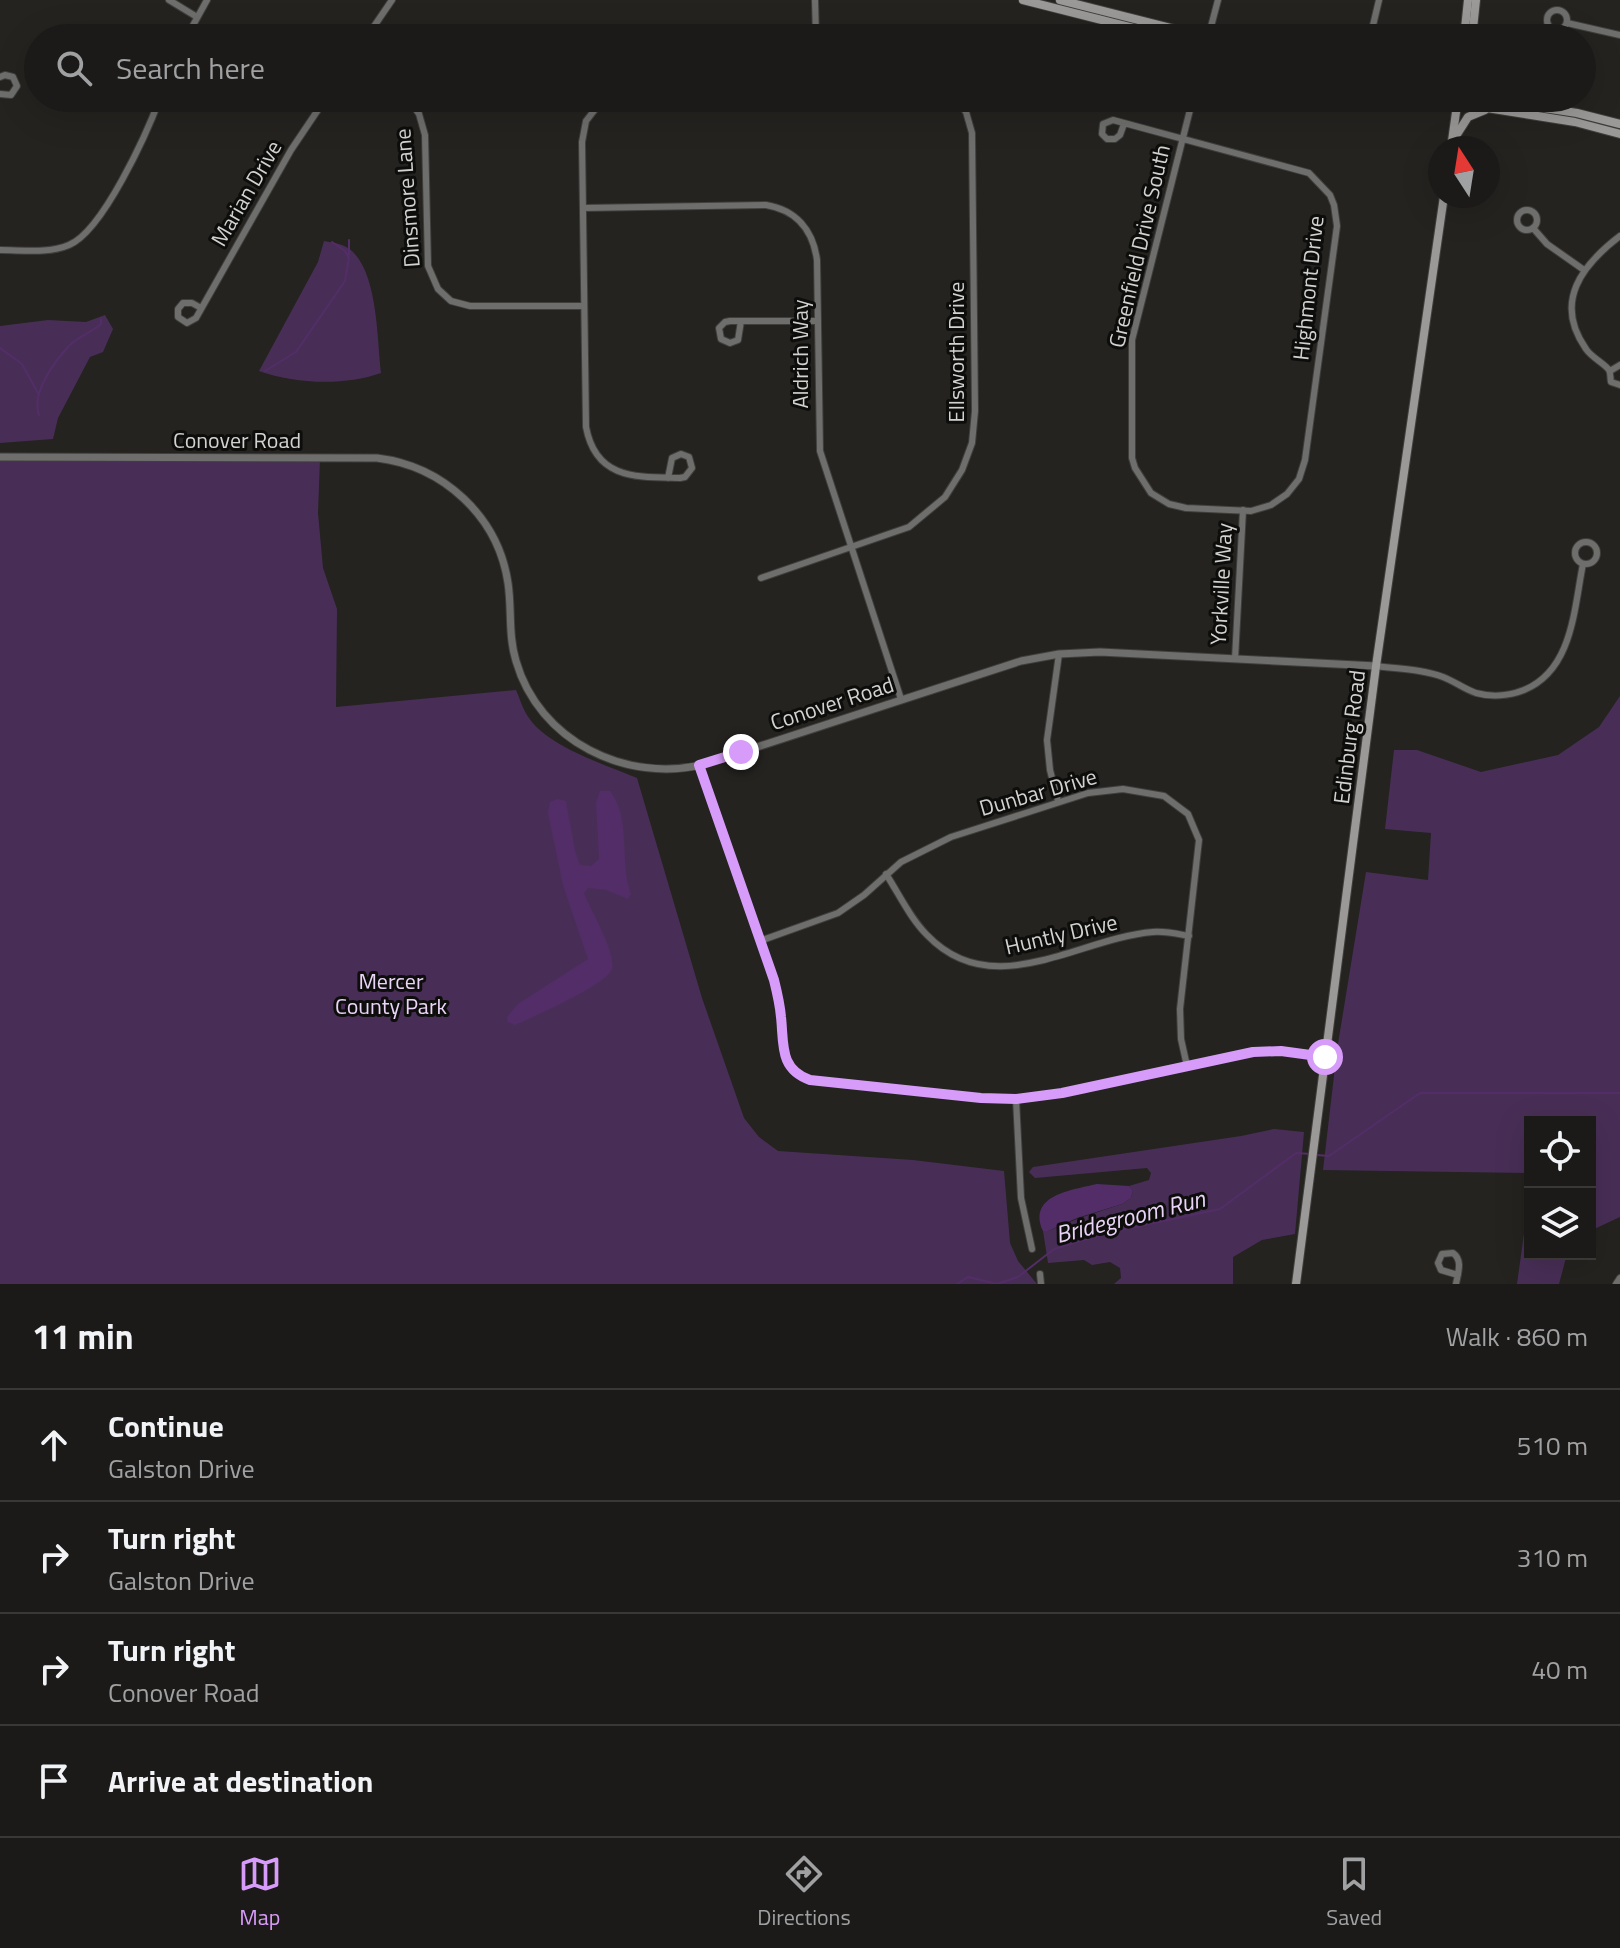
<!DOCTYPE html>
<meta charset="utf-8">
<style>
:root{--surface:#1b1a18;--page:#282725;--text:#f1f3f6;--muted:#a0a1a2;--line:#393837;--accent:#d79bf9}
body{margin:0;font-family:"Titillium Web",sans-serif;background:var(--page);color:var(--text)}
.controls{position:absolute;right:24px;bottom:24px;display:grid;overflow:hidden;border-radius:0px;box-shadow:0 8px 32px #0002}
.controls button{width:72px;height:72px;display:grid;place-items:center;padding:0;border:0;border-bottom:2px solid var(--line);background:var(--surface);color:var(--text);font:40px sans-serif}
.compass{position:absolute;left:1428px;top:136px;width:72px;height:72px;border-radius:50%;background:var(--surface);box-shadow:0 8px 32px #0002;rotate:348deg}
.stop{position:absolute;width:24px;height:24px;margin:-18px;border:6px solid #d79bf9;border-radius:50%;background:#fff}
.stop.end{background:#d79bf9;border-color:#fff;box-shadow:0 2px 8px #0008}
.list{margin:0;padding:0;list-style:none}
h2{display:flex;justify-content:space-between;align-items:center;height:104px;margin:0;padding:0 32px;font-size:34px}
h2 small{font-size:26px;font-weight:400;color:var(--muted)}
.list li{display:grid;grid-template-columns:52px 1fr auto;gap:24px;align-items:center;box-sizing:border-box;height:112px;padding:0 32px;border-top:2px solid var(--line)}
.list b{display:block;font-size:30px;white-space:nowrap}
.list p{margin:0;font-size:26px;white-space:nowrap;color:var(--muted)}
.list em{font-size:26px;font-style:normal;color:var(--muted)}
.icon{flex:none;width:44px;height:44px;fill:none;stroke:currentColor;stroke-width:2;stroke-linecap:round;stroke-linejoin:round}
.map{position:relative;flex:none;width:1620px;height:1284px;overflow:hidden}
.search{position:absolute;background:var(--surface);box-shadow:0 8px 32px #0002;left:24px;right:24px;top:24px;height:88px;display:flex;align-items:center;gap:20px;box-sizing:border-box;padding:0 28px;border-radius:44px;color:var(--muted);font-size:30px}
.sheet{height:552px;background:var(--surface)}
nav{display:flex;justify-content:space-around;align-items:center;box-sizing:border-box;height:112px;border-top:2px solid var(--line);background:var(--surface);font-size:22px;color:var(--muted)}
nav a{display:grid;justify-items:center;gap:4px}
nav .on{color:var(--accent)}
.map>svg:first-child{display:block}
</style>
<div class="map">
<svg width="1620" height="1284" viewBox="0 0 1620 1284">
<rect width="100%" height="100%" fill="#242320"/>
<g fill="#482e56">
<path d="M324,241C335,243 345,244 353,252C378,277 377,339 381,373C344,386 296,384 259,371L318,262Z"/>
<path d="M105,315L113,329L103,352L90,357L58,418L53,439L0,443V326L48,320L86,322Z"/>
<path d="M0,457L320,459L318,513L323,568L337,609L336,707L516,690C520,699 523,710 529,718C549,747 606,765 637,778L702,998L744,1118L759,1137L778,1151L913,1160L1004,1171L1010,1243L1018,1261L1037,1284H0Z"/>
<path d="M1620,696V1217L1590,1231V1122H1530V1173L1323,1170L1337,1050L1366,872L1428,880L1431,833L1385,829L1394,750H1417L1481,772L1558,755L1599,727Z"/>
<path d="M1274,1129L1304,1132L1295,1234L1262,1240L1233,1257V1284H1114L1121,1278L1120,1268L1110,1262L1092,1265L1084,1260L1048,1263L1043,1231H1048L1077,1219L1122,1204L1131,1198L1133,1190L1129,1186L1149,1180L1151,1173L1147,1168L1035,1178L1029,1172L1033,1167L1241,1136Z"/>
<path d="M1530,1190V1254H1567L1559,1284H1517Z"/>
</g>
<g fill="#532d67">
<path d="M600,791H610C632,819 619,863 631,894L628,899L606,890L588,888L584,893C591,911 616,952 612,969C608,984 531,1018 515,1025L508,1022L507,1017L518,1004L588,959L563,885L548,813L550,802L557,799L566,801L575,851L580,865L591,866L599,859L596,803Z"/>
<path d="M1097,1184L1129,1186L1133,1190L1131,1198L1122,1204L1077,1218L1048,1231H1043C1027,1195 1072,1190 1097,1184Z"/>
</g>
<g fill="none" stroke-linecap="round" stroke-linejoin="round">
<g stroke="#532d67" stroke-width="2">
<path d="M349,240V255"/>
<path d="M0,348L22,364L39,395"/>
<path d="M265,371L296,352L345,281L349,258L345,251L332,242"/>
<path d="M39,415C31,393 54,362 69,346C78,336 91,333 101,324V319"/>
<path d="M1317,1155L1329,1156L1420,1093H1620"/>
<path d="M957,1284L968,1277L997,1284L1018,1277L1054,1249L1107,1233L1220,1209L1296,1153L1311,1154"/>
</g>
<defs>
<g id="minor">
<path d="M169,0L197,17"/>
<path d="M815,0L816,38"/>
<circle cx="1557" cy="20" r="10"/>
<path d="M1567,23L1620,35"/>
<path d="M186,38L207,0"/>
<path d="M366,38L392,0"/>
<path d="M1208,38L1218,0"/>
<path d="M1370,38L1379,0"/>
<path d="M0,77L5,75L13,77L17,86L11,95L0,94"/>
<path d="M408,98L419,114L425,135L428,266L438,289L451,301L470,306H584"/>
<path d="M604,98L586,121L582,142L586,427C596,480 637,477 680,478L685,477L692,468L689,457L681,454L672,458L668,478"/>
<path d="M1124,124L1120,135L1115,139H1107L1102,134L1103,124L1113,120L1309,173L1330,195L1334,205L1337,226L1305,460L1299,479L1287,494L1271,505L1251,511L1186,508L1169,504L1151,493L1135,468L1132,458V340L1193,98"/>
<path d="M583,208L766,205C796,210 813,230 817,260L820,451L901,699"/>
<circle cx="1527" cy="220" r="10"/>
<path d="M1533,228L1547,244L1584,270"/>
<path d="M1620,236C1582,265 1553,302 1586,349C1591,357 1605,364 1609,370C1611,374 1610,378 1611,382L1620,385"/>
<path d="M0,250C22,250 48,254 69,245C103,231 147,133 160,98"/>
<path d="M201,308L192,303H183L178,309V317L187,323L196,318L291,150L326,98"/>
<path d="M741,321L738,340L730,343L721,339L719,328L725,322L730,321H818"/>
<path d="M1610,371L1620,365"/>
<circle cx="1586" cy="553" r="11"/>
<path d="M761,578L909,527L945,497L962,470L972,443L975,411L972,133L966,112L955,98"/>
<path d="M1235,659L1243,510"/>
<path d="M1376,666C1398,669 1422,669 1443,677C1454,681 1464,689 1476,693C1491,697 1509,696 1524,690C1573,670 1574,608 1583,564"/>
<path d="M699,765L774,980C777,993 780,1005 781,1018C783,1044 779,1066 806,1079L981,1098L1016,1099L1062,1093L1253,1052L1281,1051L1325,1057"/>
<path d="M1058,801L1050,770L1047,740L1059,654"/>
<path d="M886,874C899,894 910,918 927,935C993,1004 1078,938 1153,932C1165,931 1178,934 1189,936"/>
<path d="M760,941L838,913L864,895L901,862L951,837L1088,793L1123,789L1164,796L1188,814L1199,840L1180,1009L1181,1039L1187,1066"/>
<path d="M1016,1099L1021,1198L1032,1249"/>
<path d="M1040,1274L1041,1284"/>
<path d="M1456,1284C1458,1273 1463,1260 1453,1253L1442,1254L1438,1263L1441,1270L1458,1275"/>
<path d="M1616,1284L1620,1278"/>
</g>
<path id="tertiary" d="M0,457L377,458C443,466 498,516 508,583C512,609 508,635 516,661C539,741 626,784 705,764L1021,661L1059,654L1100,652L1376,666"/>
<g id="secondary">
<path d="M1023,0L1173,38"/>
<path d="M1060,0L1210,38"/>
<path d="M1464,38L1468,0"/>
<path d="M1472,38L1476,0"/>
<path d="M1424,98L1575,122L1620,134"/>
<path d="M1479,98L1577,113L1620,124"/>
<path d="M1452,142L1468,117L1485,110"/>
<path d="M1451,148L1458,98"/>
<path d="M1296,1284L1376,666L1444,196"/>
</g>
</defs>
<use href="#minor" stroke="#403f3c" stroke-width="8"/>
<use href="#tertiary" stroke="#403f3c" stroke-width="9"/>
<use href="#secondary" stroke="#403f3c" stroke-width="10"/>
<use href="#minor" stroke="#6e6e6d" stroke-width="6"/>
<use href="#tertiary" stroke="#6e6e6d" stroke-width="7"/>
<use href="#secondary" stroke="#9a9997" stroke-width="8"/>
</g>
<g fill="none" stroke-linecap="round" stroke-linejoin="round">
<path stroke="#d79bf9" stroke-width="10" d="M741,752L699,765L774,980C777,992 780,1005 781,1017C784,1044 779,1069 810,1080L981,1098L1016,1099L1062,1093L1253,1052L1281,1051L1325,1057"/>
</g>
<g text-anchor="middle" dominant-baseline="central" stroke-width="6" stroke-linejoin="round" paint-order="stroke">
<g font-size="22" fill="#d2d2d0" stroke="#0d0d0b">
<text transform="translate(246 193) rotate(-60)">Marian Drive</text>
<text transform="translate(407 198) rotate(-94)">Dinsmore Lane</text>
<text transform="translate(1139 246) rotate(-77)">Greenfield Drive South</text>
<text transform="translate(1308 288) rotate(-84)">Highmont Drive</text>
<text transform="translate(956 352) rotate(-90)">Ellsworth Drive</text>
<text transform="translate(800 354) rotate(-90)">Aldrich Way</text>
<text x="237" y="440">Conover Road</text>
<text transform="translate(1221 584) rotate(-87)">Yorkville Way</text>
<text transform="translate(832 703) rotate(-18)">Conover Road</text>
<text transform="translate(1349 737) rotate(-83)">Edinburg Road</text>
<text transform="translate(1038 792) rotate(-16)">Dunbar Drive</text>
<text transform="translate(1061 934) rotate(-13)">Huntly Drive</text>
</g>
<g font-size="22" fill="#ead4f8" stroke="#0d0d0b">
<text x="391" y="981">Mercer<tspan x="391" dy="25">County Park</tspan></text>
</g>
<g font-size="24" font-style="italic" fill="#e9d3f6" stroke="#0d0d0b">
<text transform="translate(1130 1216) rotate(-14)">Bridegroom Run</text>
</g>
</g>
</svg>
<div class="controls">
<button><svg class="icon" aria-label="locate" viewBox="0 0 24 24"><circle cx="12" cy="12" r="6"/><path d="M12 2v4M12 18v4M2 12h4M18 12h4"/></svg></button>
<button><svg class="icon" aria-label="layers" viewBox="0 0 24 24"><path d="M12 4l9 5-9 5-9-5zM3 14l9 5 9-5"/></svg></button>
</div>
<svg class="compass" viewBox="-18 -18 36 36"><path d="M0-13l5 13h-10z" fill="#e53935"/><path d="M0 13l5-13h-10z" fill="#a0a1a2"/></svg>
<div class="stop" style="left:1325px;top:1057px"></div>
<div class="stop end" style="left:741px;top:752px"></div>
<div class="search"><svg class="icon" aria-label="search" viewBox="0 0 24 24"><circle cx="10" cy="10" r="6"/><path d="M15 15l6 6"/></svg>Search here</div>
</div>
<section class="sheet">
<h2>11 min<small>Walk · 860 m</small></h2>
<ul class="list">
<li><svg class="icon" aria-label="ahead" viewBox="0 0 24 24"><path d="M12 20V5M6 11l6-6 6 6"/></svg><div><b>Continue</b><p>Galston Drive</p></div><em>510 m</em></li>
<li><svg class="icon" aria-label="right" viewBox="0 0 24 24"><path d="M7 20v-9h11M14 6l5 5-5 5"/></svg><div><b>Turn right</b><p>Galston Drive</p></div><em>310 m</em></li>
<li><svg class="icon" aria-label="right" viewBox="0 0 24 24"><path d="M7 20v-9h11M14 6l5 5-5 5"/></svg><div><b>Turn right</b><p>Conover Road</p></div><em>40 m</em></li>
<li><svg class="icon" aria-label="arrive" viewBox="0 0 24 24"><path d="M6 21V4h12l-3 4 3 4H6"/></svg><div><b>Arrive at destination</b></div></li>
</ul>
</section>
<nav>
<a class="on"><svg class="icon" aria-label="map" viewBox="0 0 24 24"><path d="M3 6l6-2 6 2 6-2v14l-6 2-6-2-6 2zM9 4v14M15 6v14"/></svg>Map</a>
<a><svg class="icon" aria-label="directions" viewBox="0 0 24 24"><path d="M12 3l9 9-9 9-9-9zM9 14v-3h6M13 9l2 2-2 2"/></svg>Directions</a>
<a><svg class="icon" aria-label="saved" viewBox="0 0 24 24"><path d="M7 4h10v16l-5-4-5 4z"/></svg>Saved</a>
</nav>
